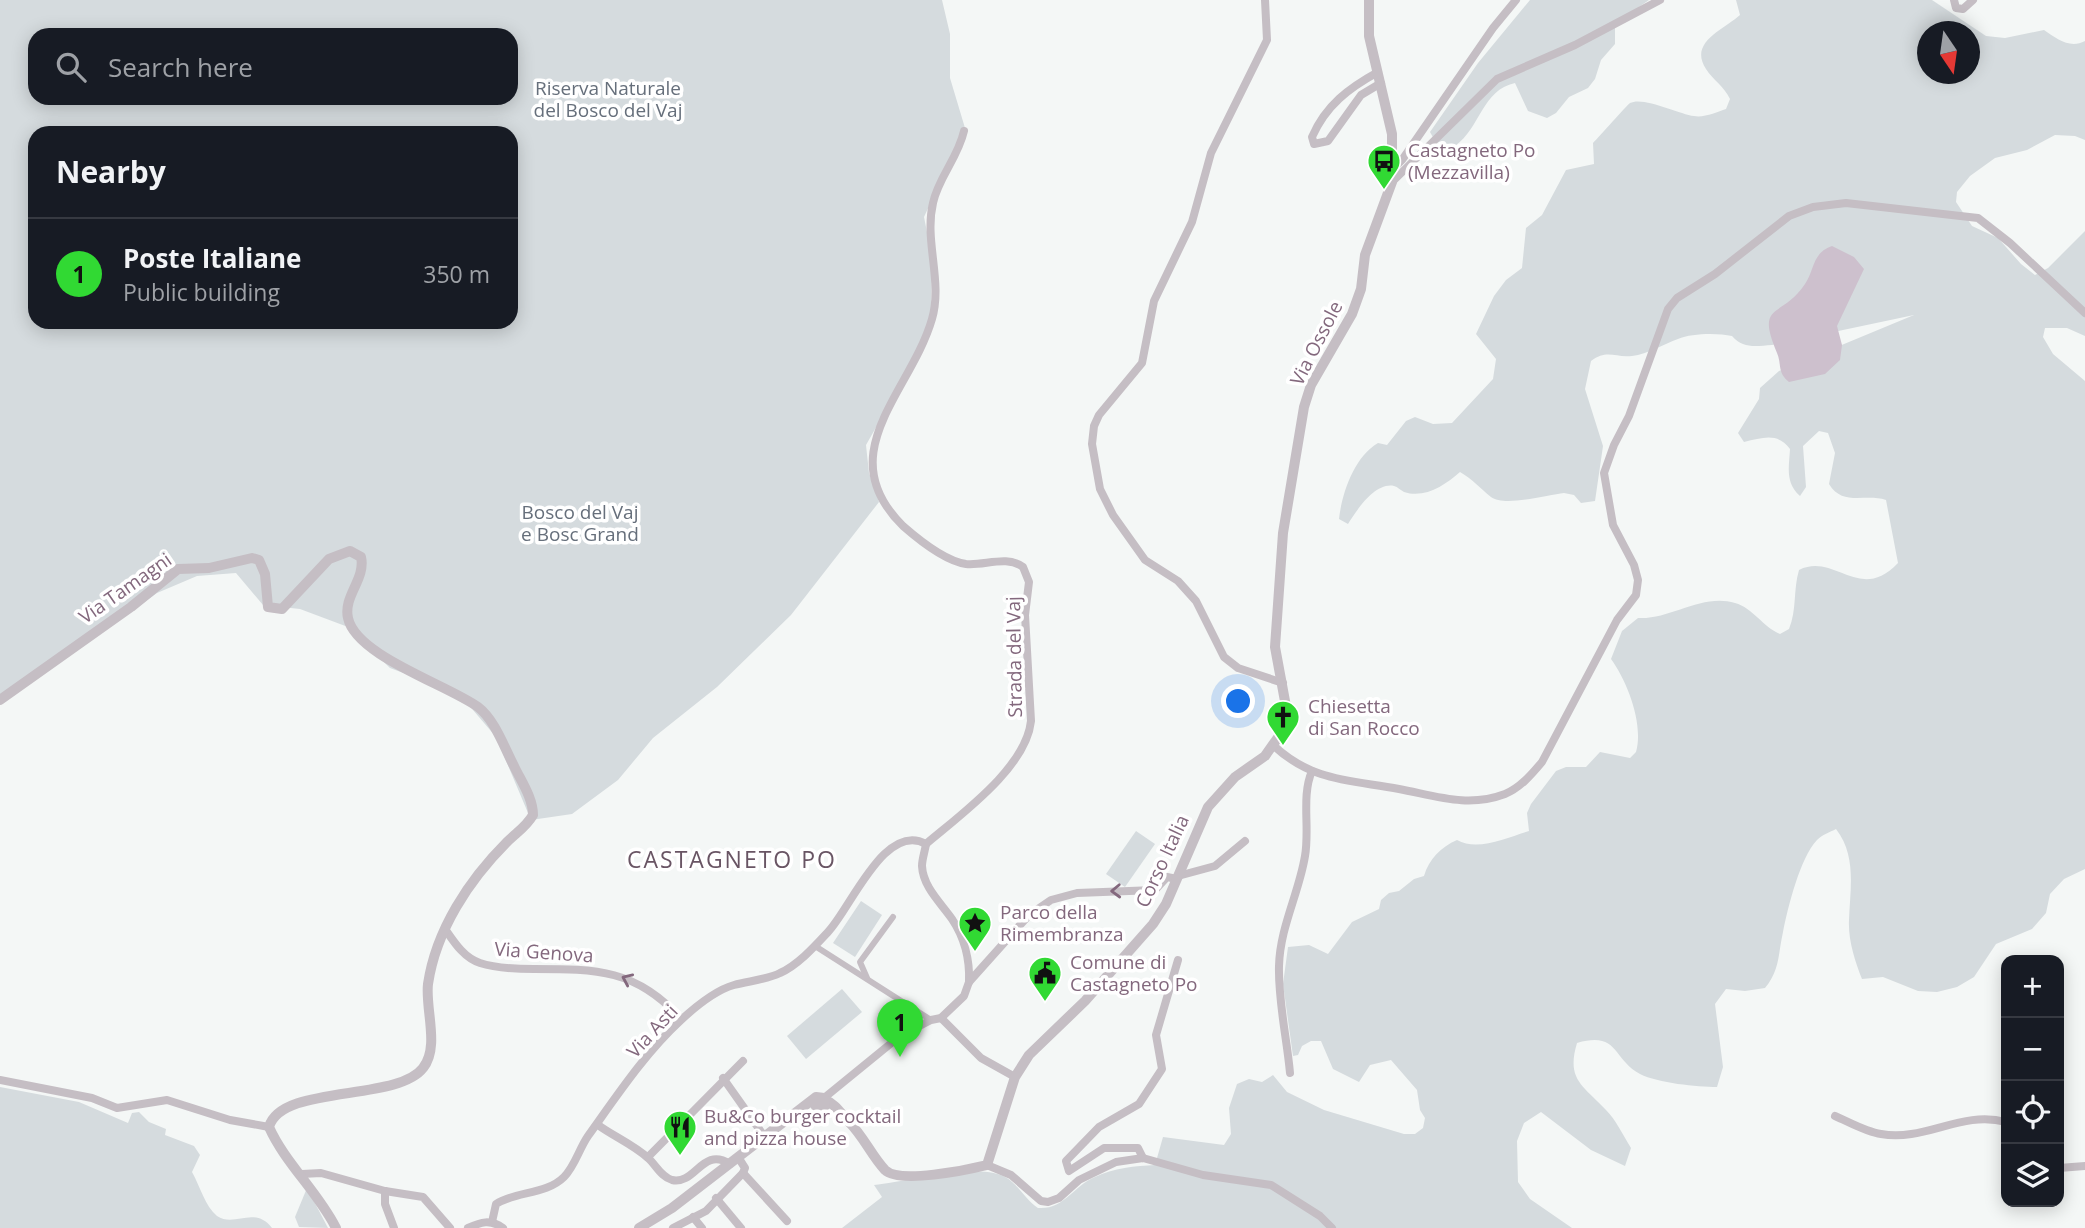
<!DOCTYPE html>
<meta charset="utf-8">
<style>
:root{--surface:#171b24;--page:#20242c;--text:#f1f3f6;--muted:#9ea1a6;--line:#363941;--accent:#31d933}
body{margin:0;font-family:"Open Sans",sans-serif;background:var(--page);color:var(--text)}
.controls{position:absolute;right:21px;bottom:21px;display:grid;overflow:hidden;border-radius:14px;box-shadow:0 4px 18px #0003}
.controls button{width:63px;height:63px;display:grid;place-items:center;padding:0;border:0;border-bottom:2px solid var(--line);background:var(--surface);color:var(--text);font:35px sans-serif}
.compass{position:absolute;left:1917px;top:21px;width:63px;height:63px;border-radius:50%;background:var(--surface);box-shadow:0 4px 18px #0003;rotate:167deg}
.you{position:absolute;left:1239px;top:702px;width:24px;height:24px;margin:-18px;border:5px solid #fff;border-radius:50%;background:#1a73e8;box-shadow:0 0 0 10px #1a73e833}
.badge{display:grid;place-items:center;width:46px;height:46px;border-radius:50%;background:var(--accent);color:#111;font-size:23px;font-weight:700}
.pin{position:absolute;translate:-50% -58px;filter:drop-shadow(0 2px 4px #0008)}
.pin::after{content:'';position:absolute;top:37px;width:24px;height:21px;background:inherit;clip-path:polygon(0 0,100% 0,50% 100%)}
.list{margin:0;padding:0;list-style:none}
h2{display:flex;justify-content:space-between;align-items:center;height:91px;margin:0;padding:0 28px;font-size:30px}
h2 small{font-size:23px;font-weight:400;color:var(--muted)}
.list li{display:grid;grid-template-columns:46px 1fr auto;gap:21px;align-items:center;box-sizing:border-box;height:112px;padding:0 28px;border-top:2px solid var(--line)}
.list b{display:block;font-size:26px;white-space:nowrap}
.list p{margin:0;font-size:23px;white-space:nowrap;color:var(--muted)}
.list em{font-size:23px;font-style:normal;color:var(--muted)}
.icon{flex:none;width:38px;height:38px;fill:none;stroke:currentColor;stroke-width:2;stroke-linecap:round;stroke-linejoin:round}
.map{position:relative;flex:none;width:2085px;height:1228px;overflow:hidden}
.search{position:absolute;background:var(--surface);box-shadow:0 4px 18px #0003;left:28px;top:28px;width:490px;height:77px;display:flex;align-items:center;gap:18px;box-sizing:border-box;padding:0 24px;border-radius:21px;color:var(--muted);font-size:26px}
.panel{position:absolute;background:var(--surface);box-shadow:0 4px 18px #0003;left:28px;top:126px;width:490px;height:203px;border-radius:21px}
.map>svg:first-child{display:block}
</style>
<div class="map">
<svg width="2085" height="1228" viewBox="0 0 2085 1228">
<rect width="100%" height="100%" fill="#f4f7f6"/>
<g fill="#d5dbde" fill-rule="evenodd">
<path d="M0,0H942L950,34V78L965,128L924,217L932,257L931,319L908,371L866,445L869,473L879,502L791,615L717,687L653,738L618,780L572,814L531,820L496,737L467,703L433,684L390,668L348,627L300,609L263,605L236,573L197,576L157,593L0,705ZM35,35H511V98H35ZM35,133H511V322H35Z"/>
<path d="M1530,0H1649L1615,24V44L1601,60L1595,79L1588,88L1569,97L1556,113L1547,118L1528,111L1515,83C1482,90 1481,127 1455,146L1435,141L1430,132L1478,63Z"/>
<path d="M1736,0H1932L1986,36L2005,38L2044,30C2057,39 2070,49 2085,41V140L2075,136L2055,135L2027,150L1995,158L1970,176L1957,192L1956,202L1972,226L1998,238L2021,264L2035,275L2048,268L2085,231V336L2067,328H2045L2043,337L2053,354L2085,381V869L2064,879L2050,894L2046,913L2032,929L1996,944L1974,977L1957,987L1937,992L1918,991L1883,977L1862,979C1855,961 1848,940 1849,920C1850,889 1857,856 1836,829C1830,832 1822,835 1817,840C1800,858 1788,907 1783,932C1778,954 1780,970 1765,988L1745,991L1726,989L1715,1004L1723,1067L1717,1087C1697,1087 1658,1083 1640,1074C1612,1059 1619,1031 1577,1043C1566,1080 1583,1085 1606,1110C1616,1120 1623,1135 1631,1148L1625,1166L1591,1150L1541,1112L1524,1123L1517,1141L1518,1182L1530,1199L1572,1228H842L882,1197L874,1185C905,1182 982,1161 1007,1178C1018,1185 1026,1200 1038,1208C1064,1210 1073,1186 1095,1177C1113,1168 1136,1166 1155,1165L1163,1137L1224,1145L1231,1134L1229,1108L1237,1084L1249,1079L1262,1082L1273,1075L1287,1092L1324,1110L1404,1134H1415L1423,1128L1425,1118L1420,1110L1417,1090L1391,1060L1370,1065L1359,1082L1333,1069L1321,1041H1311L1302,1046L1298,1055L1293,1056L1283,984L1288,947L1309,945L1328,954L1352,922L1379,909L1381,900L1389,893L1399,891L1414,879L1424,876C1429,859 1441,847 1457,840C1478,852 1508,837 1529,831L1527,813L1531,804L1556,771L1566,767H1586L1600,752L1630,758L1636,752C1644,724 1627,681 1611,659L1622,631L1638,618C1670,620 1702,593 1735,603C1753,608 1763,627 1780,634L1789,629C1797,610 1793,590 1799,570C1835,552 1859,604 1898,563L1886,500C1865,493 1843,507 1829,484L1835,453L1828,433L1819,431L1803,446L1806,487L1800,496C1785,483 1789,467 1790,449C1777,432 1763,438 1744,442L1738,433L1759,399L1760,388L1779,371L1914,315L1772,345C1756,346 1743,349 1732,336C1718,333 1692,333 1678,339C1664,344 1648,354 1632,356C1615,358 1607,349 1591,361L1585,389L1603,446L1595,501L1581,503L1574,495L1564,493C1548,495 1504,507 1491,497C1480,488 1472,479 1460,472C1445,485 1425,499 1404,492C1400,490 1398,487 1394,486C1375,482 1356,511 1348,524L1339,519C1342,493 1354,457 1378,443L1387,445L1406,421L1415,417L1433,424L1452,423L1493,379L1496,359L1476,334L1494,296L1506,280L1522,268L1526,228L1542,215L1566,170L1594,164L1593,143C1599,137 1627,105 1630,103C1643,96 1679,114 1694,116C1704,118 1717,112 1726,109L1730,99C1724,86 1713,80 1706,69C1688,42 1725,29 1740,15ZM1927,32H1969V74H1927Z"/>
<path d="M1136,831L1155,844L1125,887L1106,874Z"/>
<path d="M861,901L882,915L855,957L833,943Z"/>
<path d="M842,989L862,1012L806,1059L787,1036Z"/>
<path d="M0,1087L79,1102L128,1123L132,1113L139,1112L149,1122L166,1129L165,1135L194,1146L200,1155L192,1172C200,1186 205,1206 217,1216C235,1228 254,1205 272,1228H0Z"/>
<path d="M307,1188L328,1228L299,1227L295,1217Z"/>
</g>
<path fill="#cdc0cd" d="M1832,246L1854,257L1864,269L1837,326L1842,345L1840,360L1825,374L1789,382C1777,372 1782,365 1777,353C1755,301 1782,319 1805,284C1815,269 1812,253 1832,246Z"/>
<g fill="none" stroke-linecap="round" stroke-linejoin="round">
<g stroke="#c5bec4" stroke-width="6">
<path d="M815,946L931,1020"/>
<path d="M867,978L860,962L893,917"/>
</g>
<g stroke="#c5bec4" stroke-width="8">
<path d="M1265,0L1267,40L1211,153L1192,222L1154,301L1142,363L1099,415L1094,426L1092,444L1100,489L1113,515L1145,560L1178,581L1196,601L1224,657L1238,668L1283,683"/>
<path d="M1954,0L1956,8L1963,9L1973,0"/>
<path d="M1378,72C1349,88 1326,105 1312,137L1314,144L1328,141L1361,95L1381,83"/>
<path d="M1393,169L1402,160L1493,28L1516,0"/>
<path d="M1392,182L1497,79L1575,45L1660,0"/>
<path d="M1274,746C1313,782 1351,780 1399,789C1436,796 1468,808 1505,794C1520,788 1532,774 1542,762L1617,620L1636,595L1638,580L1634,565L1613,525L1604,473L1614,445L1629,416L1668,309L1677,298L1715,274L1789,216L1813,207L1846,203L1978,218L2010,243L2085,313"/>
<path d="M926,844C960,815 1026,768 1031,721L1025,615L1029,582L1023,567C1007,555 984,566 966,564C945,561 919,540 903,526C829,453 911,392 932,319C943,281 924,241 933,203C938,178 958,158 964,131"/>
<path d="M926,844C925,851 922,859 922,866C923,887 941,903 952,919C964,937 970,960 969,982"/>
<path d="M1178,876L1215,866L1245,841"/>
<path d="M445,929C454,942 464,958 480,963C495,968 517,969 534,969C596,969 637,969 681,1019"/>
<path d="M941,1018L981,1058L1015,1077"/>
<path d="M1290,1073C1287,1039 1278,1001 1279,966C1280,927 1299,893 1305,856C1310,828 1301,796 1312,771"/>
<path d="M723,1078L764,1136"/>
<path d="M0,1080L92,1098L117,1108L167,1100L230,1120L269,1127"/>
<path d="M824,1098L900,1036L931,1020L941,1018L964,996L969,982L1029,915L1051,900L1077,893L1155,890L1167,877L1177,879"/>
<path d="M1835,1116C1849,1122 1866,1132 1881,1134C1925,1142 1961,1110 2006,1122"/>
<path d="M598,1125C613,1136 634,1145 648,1158C656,1165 661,1177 672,1180C696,1185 702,1146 730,1164"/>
<path d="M648,1157L743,1061"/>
<path d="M1143,1158L1138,1148H1104L1069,1171L1066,1161L1099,1127L1139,1104L1162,1069L1156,1035L1178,960"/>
<path d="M987,1165L1011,1175L1041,1201L1048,1202L1059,1198L1079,1180L1116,1162L1143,1158L1203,1175L1271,1185L1320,1216L1332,1228"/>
<path d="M2059,1168L2085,1166"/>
<path d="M743,1173L787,1221"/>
<path d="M302,1174L321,1173L385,1191L423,1197L450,1228"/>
<path d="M385,1191V1204L394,1228"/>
<path d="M716,1198L741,1228"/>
<path d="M693,1217L702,1228"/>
<path d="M492,1222L496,1204C516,1191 546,1195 564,1177C575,1166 579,1149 588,1136C616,1097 645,1053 681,1020C694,1008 716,990 734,985C748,981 766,980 780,973C798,965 815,946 828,932C851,908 885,821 926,844"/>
<path d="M468,1228C481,1222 490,1219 503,1228"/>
<path d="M673,1228L706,1211L743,1173L745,1168L738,1157"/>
</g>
<g stroke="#c5bec4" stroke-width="10">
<path d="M0,700L131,607L178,569L209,568L252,558L259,560L265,574L268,607L282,609L329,559L350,551L361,557C366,579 343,596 348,618C356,656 448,685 478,707C495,720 504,747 514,766C521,781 533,798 533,815C526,827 517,832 507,842C469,880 436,930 428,984C425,1009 440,1047 423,1068C397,1102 281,1084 269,1127C285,1163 318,1192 336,1228"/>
<path d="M825,1100C836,1104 841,1114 849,1122C864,1137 871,1155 885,1170C899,1184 967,1170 987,1165L1015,1077L1029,1055L1085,1001L1153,924L1166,904L1208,807L1235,777L1265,756L1284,729L1287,712L1275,647L1283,533L1304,407L1311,385L1352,314L1361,289L1365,255L1392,182V134L1369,36V0"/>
<path d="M639,1228L672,1208L816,1097L824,1098L825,1106L817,1109L813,1100"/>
</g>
</g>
<defs><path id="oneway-chevron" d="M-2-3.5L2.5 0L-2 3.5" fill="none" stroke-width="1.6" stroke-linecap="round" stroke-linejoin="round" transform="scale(1.75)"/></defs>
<g stroke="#83687d">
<use href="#oneway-chevron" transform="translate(1116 891) rotate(178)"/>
<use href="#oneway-chevron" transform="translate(627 979) rotate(-156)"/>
</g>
<defs>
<symbol id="bus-pin" viewBox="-11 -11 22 30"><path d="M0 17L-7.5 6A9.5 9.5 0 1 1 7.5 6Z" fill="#31d933" stroke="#fff"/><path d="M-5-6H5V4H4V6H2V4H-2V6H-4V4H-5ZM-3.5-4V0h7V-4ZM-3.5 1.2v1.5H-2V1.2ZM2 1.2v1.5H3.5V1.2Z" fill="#111"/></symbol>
<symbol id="church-pin" viewBox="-11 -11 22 30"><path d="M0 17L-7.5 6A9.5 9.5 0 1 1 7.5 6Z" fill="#31d933" stroke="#fff"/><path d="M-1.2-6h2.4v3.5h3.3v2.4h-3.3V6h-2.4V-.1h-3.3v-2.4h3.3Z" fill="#111"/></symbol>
<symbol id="sight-pin" viewBox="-11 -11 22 30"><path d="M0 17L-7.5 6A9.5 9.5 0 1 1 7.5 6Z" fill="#31d933" stroke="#fff"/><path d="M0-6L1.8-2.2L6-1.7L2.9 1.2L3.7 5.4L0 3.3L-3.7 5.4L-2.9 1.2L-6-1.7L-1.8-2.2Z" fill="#111"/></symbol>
<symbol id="civic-pin" viewBox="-11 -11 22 30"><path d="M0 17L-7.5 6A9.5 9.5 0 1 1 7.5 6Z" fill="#31d933" stroke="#fff"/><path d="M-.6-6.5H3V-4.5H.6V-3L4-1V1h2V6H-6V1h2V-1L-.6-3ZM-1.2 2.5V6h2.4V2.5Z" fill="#111"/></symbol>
<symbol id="restaurant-pin" viewBox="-11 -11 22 30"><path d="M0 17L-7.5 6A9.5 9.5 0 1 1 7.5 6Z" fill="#31d933" stroke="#fff"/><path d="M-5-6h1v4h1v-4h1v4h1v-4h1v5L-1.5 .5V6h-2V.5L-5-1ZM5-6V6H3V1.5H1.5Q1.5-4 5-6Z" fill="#111"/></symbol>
</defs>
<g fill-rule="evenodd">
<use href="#bus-pin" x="1365" y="142" width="38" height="52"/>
<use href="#church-pin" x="1264" y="698" width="38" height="52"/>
<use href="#sight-pin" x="956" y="904" width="38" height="52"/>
<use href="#civic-pin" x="1026" y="954" width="38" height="52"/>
<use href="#restaurant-pin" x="661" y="1108" width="38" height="52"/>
</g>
<g text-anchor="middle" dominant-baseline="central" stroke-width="7" stroke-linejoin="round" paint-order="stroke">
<g font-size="19" fill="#666f7b" stroke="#fff">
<text x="608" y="88">Riserva Naturale<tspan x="608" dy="22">del Bosco del Vaj</tspan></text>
<text x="580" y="512">Bosco del Vaj<tspan x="580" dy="22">e Bosc Grand</tspan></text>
</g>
<g font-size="19" fill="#83687d" stroke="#fff" text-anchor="start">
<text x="1408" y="150">Castagneto Po<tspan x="1408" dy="22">(Mezzavilla)</tspan></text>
<text x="1308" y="706">Chiesetta<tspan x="1308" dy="22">di San Rocco</tspan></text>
<text x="1000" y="912">Parco della<tspan x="1000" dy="22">Rimembranza</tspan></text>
<text x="1070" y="962">Comune di<tspan x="1070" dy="22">Castagneto Po</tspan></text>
<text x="704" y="1116">Bu&amp;Co burger cocktail<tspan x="704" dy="22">and pizza house</tspan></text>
</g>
<g font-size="19" fill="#83687d" stroke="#fff">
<text transform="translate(1316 343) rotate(-63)">Via Ossole</text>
<text transform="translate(125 588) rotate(-35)">Via Tamagni</text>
<text transform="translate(1014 657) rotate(-91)">Strada del Vaj</text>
<text transform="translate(1162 861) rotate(-65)">Corso Italia</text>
<text transform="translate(544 952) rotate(4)">Via Genova</text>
<text transform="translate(652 1031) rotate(-47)">Via Asti</text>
</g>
<g font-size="23" letter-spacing="2" fill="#695564" stroke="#fff">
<text x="732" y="859">CASTAGNETO PO</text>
</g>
</g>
</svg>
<div class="controls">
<button>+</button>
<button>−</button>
<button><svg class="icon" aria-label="locate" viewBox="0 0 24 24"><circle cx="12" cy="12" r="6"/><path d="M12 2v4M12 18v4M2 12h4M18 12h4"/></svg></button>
<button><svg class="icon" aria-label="layers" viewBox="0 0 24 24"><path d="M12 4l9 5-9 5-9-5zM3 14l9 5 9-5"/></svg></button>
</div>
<svg class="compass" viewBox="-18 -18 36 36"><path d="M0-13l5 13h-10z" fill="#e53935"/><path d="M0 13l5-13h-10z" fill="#9ea1a6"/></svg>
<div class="you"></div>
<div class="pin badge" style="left:900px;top:1057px">1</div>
<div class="search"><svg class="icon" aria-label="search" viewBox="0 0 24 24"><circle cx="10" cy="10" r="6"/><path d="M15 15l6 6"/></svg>Search here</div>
<section class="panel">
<h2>Nearby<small></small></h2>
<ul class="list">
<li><span class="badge">1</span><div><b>Poste Italiane</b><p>Public building</p></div><em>350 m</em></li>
</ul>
</section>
</div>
